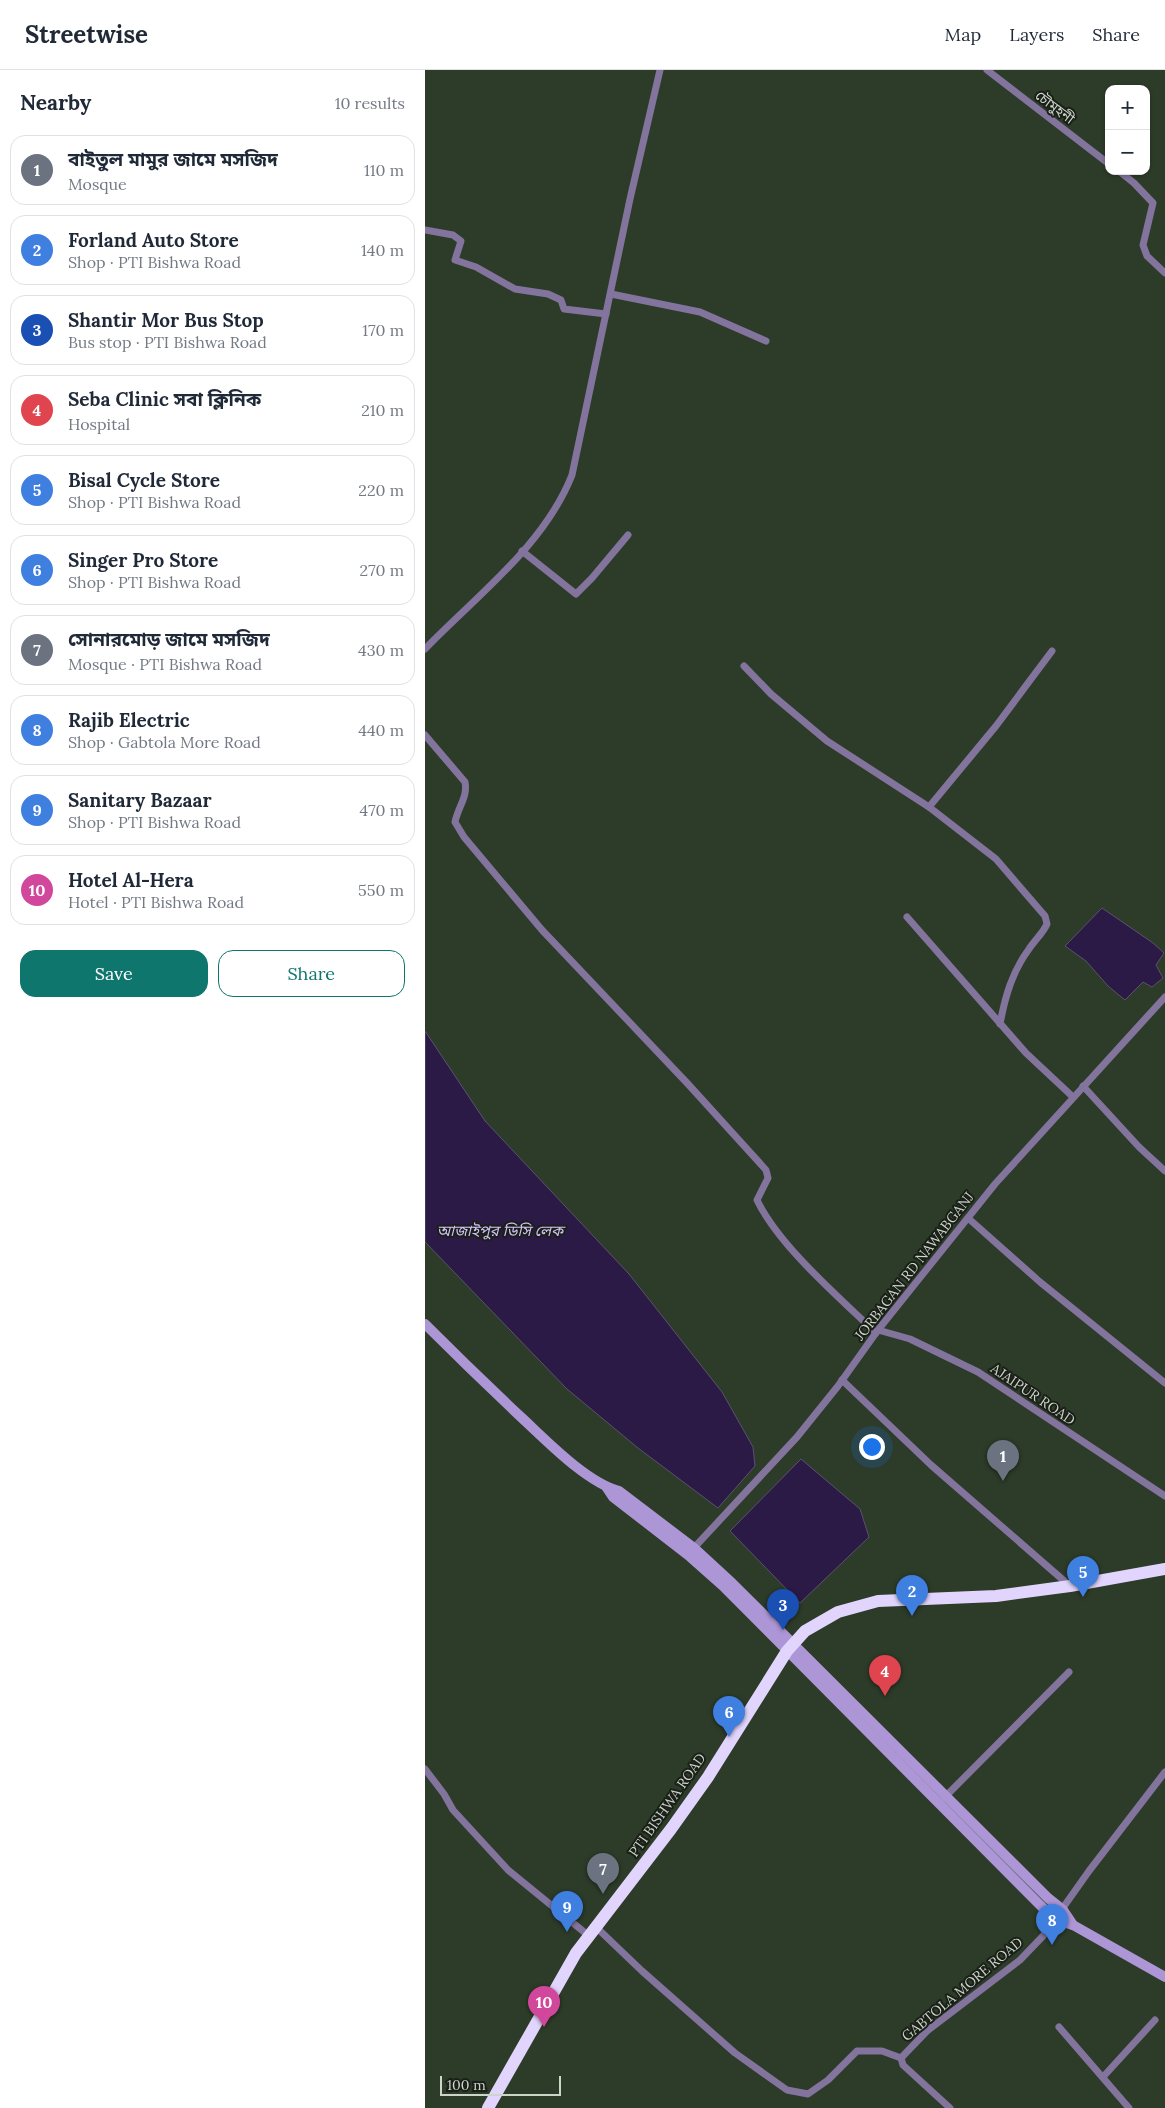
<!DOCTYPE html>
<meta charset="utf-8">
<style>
:root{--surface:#fff;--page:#f2f2f3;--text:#1f2937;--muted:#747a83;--line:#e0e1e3;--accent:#0f766e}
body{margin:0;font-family:Lora,"Noto Sans Bengali",serif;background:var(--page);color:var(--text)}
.controls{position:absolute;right:15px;top:15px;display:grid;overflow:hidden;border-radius:10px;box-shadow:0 1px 4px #0004}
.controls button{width:45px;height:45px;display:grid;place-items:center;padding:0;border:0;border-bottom:1px solid var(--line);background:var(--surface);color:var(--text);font:25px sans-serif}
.scale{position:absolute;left:15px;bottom:12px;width:121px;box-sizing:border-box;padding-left:5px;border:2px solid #ccd5c9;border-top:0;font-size:14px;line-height:18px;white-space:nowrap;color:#ccd5c9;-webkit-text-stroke:4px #1a2018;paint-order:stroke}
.you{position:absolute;left:446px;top:1376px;width:18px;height:18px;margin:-12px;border:4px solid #fff;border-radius:50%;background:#1a73e8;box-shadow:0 0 0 8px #1a73e833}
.badge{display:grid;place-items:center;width:32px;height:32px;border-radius:50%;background:var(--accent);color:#fff;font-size:16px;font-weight:700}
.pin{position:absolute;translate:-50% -41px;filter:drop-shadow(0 1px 2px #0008)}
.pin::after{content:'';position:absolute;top:26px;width:18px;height:15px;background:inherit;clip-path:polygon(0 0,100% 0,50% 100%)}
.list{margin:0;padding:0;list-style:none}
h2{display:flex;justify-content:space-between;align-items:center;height:65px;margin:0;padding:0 20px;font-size:21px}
h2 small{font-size:16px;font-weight:400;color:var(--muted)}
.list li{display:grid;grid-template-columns:32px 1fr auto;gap:15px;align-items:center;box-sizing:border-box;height:70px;margin:0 10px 10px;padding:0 10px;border:1px solid var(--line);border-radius:15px}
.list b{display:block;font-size:19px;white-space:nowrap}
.list p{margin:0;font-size:16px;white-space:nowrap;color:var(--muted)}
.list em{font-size:16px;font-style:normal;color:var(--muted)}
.actions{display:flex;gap:10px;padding:15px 20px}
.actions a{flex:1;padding:11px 0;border:1px solid var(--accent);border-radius:15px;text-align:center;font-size:18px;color:var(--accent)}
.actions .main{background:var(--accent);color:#fff}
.map{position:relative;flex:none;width:740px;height:2038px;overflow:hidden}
header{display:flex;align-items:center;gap:30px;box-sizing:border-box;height:70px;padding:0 25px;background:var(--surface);border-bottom:1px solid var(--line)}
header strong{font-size:24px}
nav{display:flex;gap:28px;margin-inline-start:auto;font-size:18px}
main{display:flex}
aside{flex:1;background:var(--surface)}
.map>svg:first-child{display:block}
</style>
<header>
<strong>Streetwise</strong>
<nav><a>Map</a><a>Layers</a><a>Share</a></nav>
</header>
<main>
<aside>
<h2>Nearby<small>10 results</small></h2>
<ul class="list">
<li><span class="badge" style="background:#6b7280">1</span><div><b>বাইতুল মামুর জামে মসজিদ</b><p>Mosque</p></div><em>110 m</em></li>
<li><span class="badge" style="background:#3f7fe0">2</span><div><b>Forland Auto Store</b><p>Shop · PTI Bishwa Road</p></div><em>140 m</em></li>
<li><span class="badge" style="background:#1a4fb4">3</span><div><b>Shantir Mor Bus Stop</b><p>Bus stop · PTI Bishwa Road</p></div><em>170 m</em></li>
<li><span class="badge" style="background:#e0444e">4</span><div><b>Seba Clinic সবা ক্লিনিক</b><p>Hospital</p></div><em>210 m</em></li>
<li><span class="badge" style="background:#3f7fe0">5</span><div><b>Bisal Cycle Store</b><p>Shop · PTI Bishwa Road</p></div><em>220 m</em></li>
<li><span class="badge" style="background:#3f7fe0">6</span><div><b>Singer Pro Store</b><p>Shop · PTI Bishwa Road</p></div><em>270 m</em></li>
<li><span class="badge" style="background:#6b7280">7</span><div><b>সোনারমোড় জামে মসজিদ</b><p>Mosque · PTI Bishwa Road</p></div><em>430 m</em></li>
<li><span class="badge" style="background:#3f7fe0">8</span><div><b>Rajib Electric</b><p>Shop · Gabtola More Road</p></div><em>440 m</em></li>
<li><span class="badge" style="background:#3f7fe0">9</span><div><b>Sanitary Bazaar</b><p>Shop · PTI Bishwa Road</p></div><em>470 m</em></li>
<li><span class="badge" style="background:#d1479c">10</span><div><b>Hotel Al-Hera</b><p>Hotel · PTI Bishwa Road</p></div><em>550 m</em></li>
</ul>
<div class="actions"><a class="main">Save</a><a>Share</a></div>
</aside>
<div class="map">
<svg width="740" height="2038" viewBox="0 0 740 2038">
<rect width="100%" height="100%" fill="#2d3b29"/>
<g fill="#2b1a45" stroke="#5b526d">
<path d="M677,838L728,873L739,883L731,895L738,908L727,917L718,912L700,930L683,916L661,891L640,876Z"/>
<path d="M0,961L60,1051L204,1204L297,1322L328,1377L330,1396L293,1438L213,1378L142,1319L0,1172Z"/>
<path d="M376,1389L435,1439L444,1467L375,1533L305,1461Z"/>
</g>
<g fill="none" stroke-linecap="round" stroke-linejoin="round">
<g stroke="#82749d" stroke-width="7">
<path d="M562,0L684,94"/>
<path d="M694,101L709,113L728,133L718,175L722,186L740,203"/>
<path d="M0,160L28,165L36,171L30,190L51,197L90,219L123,224L136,230L139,239L181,244"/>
<path d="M186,224L275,242L341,271"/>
<path d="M97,481L151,524L167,508L203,465"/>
<path d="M0,579C51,526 119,476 147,405L205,129L235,0"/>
<path d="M319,596L346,624L402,671L504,737L571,789L620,846L622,854C618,863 610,870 604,879C587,902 580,927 575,954"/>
<path d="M0,665L40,712C43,727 33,737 30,752L39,767L117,860L263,1014L341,1100L343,1108L332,1130C354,1176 414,1227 451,1263"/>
<path d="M504,737L571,656L627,581"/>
<path d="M482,847L601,983L648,1027"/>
<path d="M658,1016L714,1077L740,1101"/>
<path d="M543,1148L615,1212L740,1313"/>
<path d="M453,1260L485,1269L553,1302L740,1426"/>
<path d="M417,1310L506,1395L645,1516"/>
<path d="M266,1481L372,1367L413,1316L453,1260L570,1114L740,927"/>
<path d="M0,1699L19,1724L28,1740L83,1800L164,1866"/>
<path d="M519,1728L644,1602"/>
<path d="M171,1857L217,1901L310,1983L362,2020L383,2024L403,2010L432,1981H457L476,1988"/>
<path d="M634,1957L704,2038"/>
<path d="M476,1988L502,1961L595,1890L618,1866L664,1801L740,1702"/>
<path d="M476,1988L478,1995L525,2038"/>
<path d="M678,2007L730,1950"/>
</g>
<g stroke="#ac96d6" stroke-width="10">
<path d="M0,1254C32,1286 64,1317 97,1348C122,1371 161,1412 194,1421L269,1478L307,1513L623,1828L638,1840L648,1855"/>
<path d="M182,1418L188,1427L263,1485L298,1516L616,1836L631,1850L648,1855L740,1907"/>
</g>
<path stroke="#e2d5fd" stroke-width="12" d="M63,2038L151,1883L246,1759L283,1707L362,1581L380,1561L413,1542L453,1531L571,1526L645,1516L740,1499"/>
</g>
<g text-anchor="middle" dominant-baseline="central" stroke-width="4" stroke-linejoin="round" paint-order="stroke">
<g font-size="14" fill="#ccd5c9" stroke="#1a2018">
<text transform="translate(630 37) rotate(37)">চৌমুহনী</text>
<text transform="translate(489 1196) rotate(-52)">JORBAGAN RD NAWABGANJ</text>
<text transform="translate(608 1324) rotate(34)">AJAIPUR ROAD</text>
<text transform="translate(242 1735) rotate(-55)">PTI BISHWA ROAD</text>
<text transform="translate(537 1919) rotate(-40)">GABTOLA MORE ROAD</text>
</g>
<g font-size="15" font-style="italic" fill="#d4c0fd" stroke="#1a2018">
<text x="75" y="1160">আজাইপুর ডিসি লেক</text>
</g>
</g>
</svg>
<div class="controls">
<button>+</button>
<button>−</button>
</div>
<div class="scale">100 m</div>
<div class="you"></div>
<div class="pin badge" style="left:578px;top:1411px;background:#6b7280">1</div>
<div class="pin badge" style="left:487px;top:1546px;background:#3f7fe0">2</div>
<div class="pin badge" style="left:358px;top:1560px;background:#1a4fb4">3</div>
<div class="pin badge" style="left:460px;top:1626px;background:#e0444e">4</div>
<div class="pin badge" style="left:658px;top:1527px;background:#3f7fe0">5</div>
<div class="pin badge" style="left:304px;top:1667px;background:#3f7fe0">6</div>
<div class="pin badge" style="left:178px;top:1824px;background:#6b7280">7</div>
<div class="pin badge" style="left:627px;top:1875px;background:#3f7fe0">8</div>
<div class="pin badge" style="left:142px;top:1862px;background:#3f7fe0">9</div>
<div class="pin badge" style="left:119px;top:1957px;background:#d1479c">10</div>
</div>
</main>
